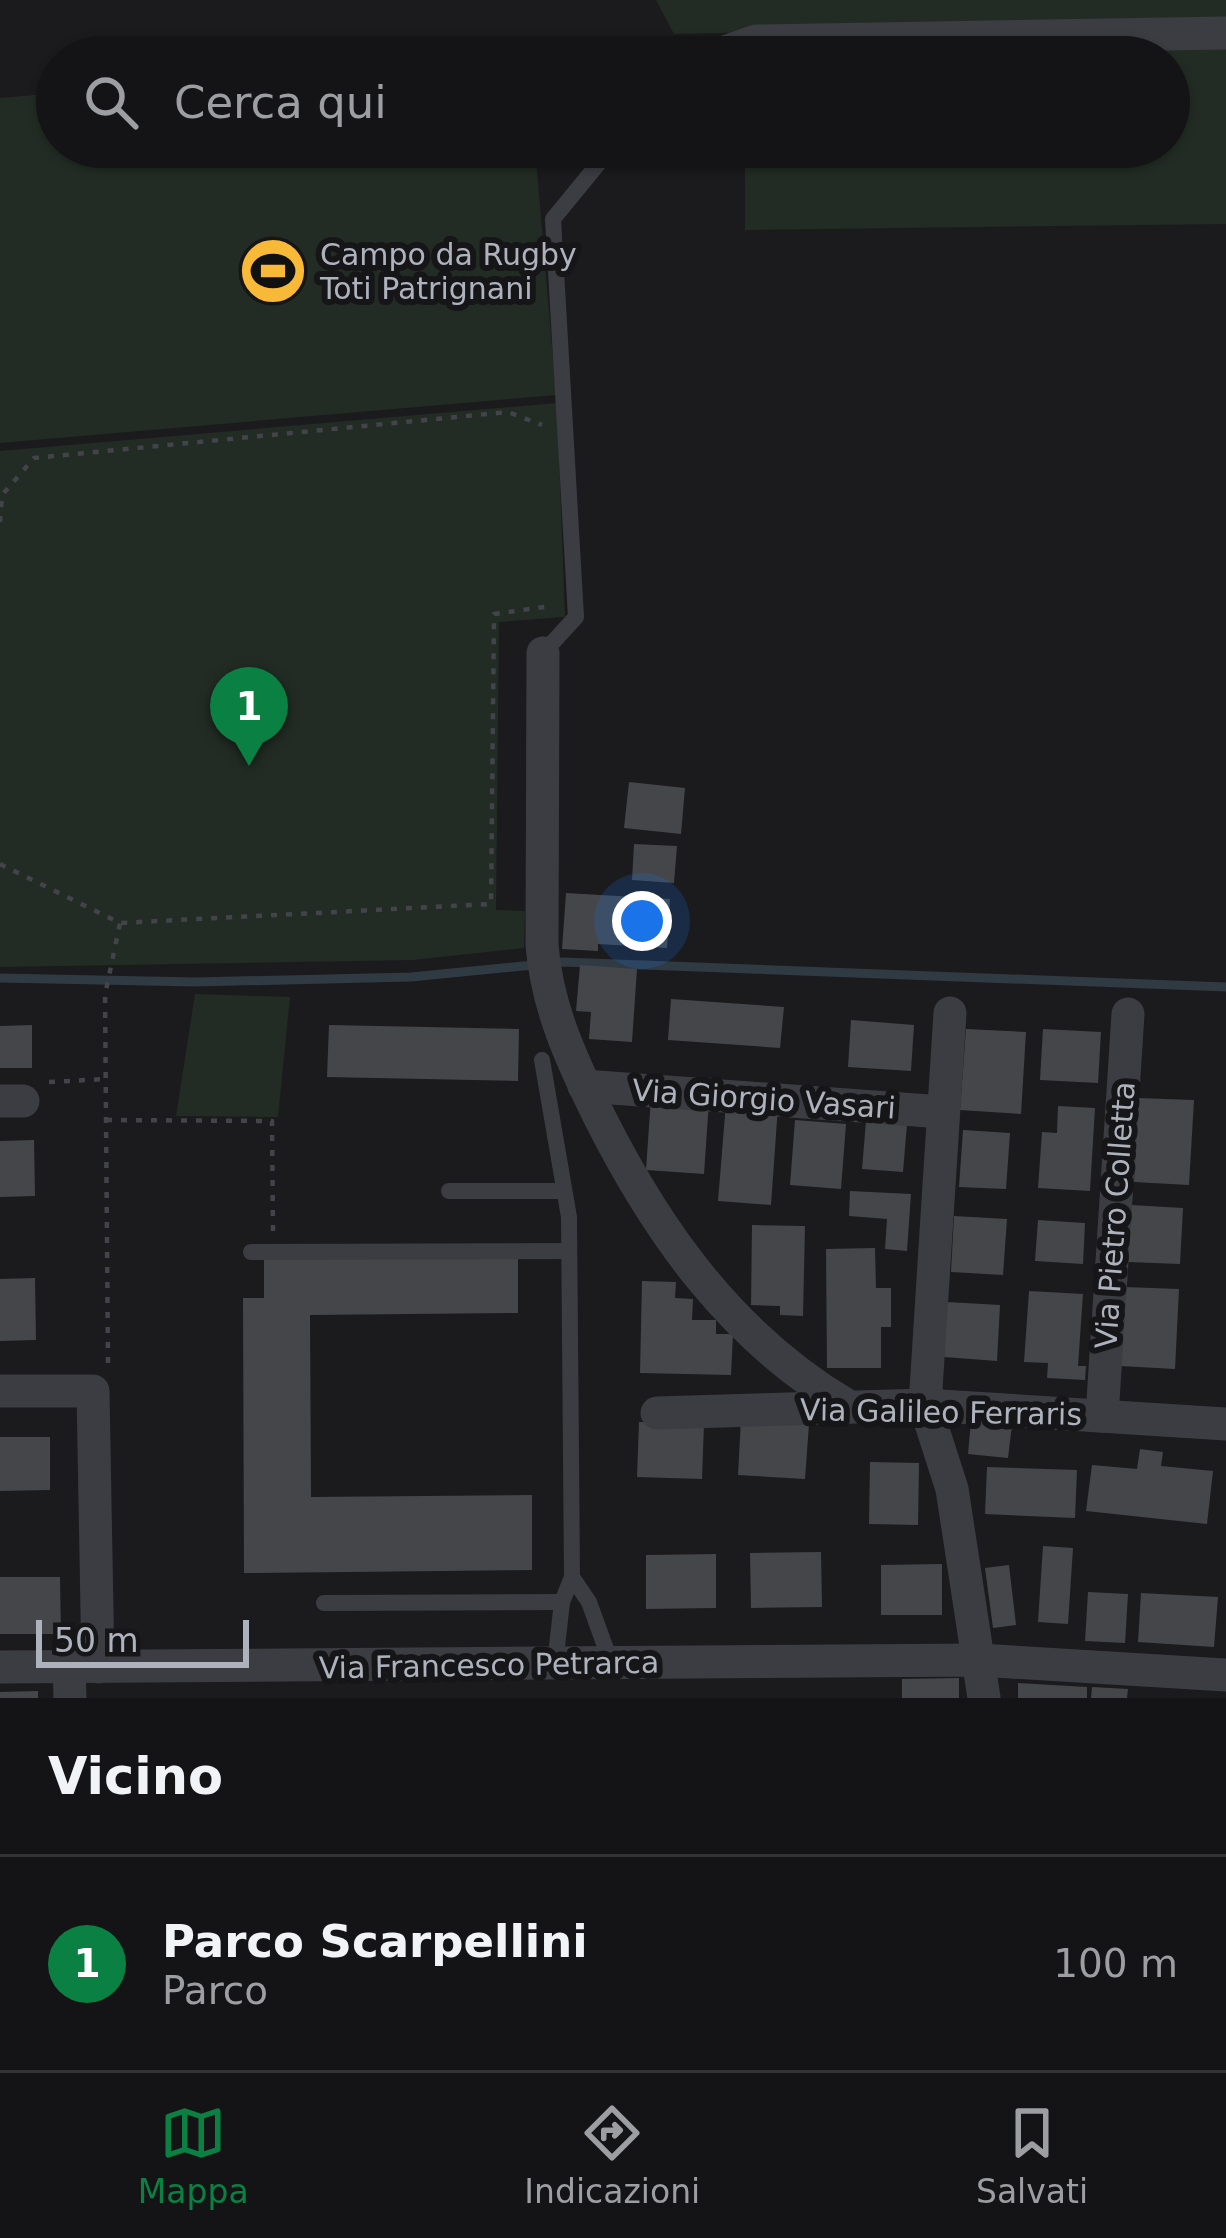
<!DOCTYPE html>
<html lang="it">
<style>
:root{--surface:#141416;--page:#1d1d1f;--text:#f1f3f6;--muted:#9d9ea1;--line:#333335;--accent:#0b8043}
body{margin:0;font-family:"DejaVu Sans",sans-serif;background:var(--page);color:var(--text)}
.scale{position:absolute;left:36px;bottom:30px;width:213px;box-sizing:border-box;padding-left:12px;border:6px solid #adb2bd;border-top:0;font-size:33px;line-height:42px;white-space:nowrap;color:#adb2bd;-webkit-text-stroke:9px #161618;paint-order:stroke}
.you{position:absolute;left:642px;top:921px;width:42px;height:42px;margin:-30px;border:9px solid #fff;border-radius:50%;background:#1a73e8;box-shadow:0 0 0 18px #1a73e833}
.badge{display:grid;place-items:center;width:78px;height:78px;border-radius:50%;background:var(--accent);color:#fff;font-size:39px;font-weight:700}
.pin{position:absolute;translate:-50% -99px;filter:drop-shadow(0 3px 6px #0008)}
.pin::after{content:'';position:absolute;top:63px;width:42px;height:36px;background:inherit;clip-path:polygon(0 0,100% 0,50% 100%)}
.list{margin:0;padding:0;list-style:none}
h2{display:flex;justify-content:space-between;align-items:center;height:156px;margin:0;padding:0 48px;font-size:51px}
h2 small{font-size:39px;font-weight:400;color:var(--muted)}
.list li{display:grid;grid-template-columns:78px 1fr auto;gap:36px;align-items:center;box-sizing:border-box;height:216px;padding:0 48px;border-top:3px solid var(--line)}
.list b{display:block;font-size:45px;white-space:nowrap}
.list p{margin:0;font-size:39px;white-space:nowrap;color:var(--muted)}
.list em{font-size:39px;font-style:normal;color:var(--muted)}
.icon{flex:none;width:66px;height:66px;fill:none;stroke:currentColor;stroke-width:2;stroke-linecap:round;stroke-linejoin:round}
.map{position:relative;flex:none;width:1226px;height:1698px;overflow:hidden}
.search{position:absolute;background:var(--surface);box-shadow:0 3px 9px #0004;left:36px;right:36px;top:36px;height:132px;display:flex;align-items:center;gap:30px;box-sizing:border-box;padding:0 42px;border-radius:66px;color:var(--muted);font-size:45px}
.sheet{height:372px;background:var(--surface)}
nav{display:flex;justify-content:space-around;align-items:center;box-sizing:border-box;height:168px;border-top:3px solid var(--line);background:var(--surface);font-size:33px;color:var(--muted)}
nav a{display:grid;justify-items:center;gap:6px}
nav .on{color:var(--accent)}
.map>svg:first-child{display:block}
</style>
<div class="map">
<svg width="1226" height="1698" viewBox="0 0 1226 1698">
<rect width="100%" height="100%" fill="#1b1b1d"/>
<g fill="#222c24">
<path d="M656,0H1226V22L674,34Z"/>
<path d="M1226,44V224L745,230V147H1169V57H746Z"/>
<path d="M57,93V147H535L556,395L0,443V98Z"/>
<path d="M557,403L565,617L499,622L496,910L525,911L524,948L413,960L0,967V451Z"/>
<path d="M195,994L290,997L278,1117L176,1116Z"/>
</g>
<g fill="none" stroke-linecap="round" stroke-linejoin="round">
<path stroke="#303a42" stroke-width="9" d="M0,978L196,982L411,977L563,962L1226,987"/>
</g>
<g fill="#45464a">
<path d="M629,782L685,788L681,834L624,828Z"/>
<path d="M634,844L677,846L674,883L632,880Z"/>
<path d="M566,893L670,899L667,948L598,944V951L562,949Z"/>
<path d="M580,965L637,969L632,1042L589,1039L591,1012L576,1011Z"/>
<path d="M671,999L784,1007L780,1048L668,1040Z"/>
<path d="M851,1020L914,1025L911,1071L848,1067Z"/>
<path d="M32,1025V1068H0V1026Z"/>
<path d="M329,1025L519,1029L518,1081L327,1077Z"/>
<path d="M966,1029L1026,1032L1021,1114L960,1110Z"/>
<path d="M1043,1029L1101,1032L1098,1083L1040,1080Z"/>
<path d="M651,1097L709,1101L704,1174L646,1170Z"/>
<path d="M1138,1098L1194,1100L1189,1185L1134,1182Z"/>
<path d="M726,1103L778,1106L771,1205L718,1201Z"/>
<path d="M1058,1106L1095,1108L1090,1191L1038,1188L1042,1132L1057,1133Z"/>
<path d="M867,1109L908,1112L903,1172L862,1169Z"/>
<path d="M795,1120L846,1124L841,1189L790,1185Z"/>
<path d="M963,1130L1010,1133L1006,1189L959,1187Z"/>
<path d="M34,1140L35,1196L0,1197V1141Z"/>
<path d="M850,1191L911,1194L907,1251L885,1249L887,1219L849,1216Z"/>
<path d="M1131,1205L1183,1208L1180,1264L1128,1262Z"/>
<path d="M954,1216L1007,1219L1003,1275L951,1272Z"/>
<path d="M1038,1220L1085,1223L1083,1264L1035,1261Z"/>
<path d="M752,1225L805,1226L803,1316L780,1315V1306L751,1305Z"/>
<path d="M875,1248L876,1288H891V1327H881V1368H827L826,1249Z"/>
<path d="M518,1254V1313L310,1315L311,1497L532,1495V1570L244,1573L243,1298H264V1256Z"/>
<path d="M35,1278L36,1340L0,1341V1279Z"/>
<path d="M642,1281L676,1282L675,1298L693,1299L692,1320H716V1334H733L731,1375L640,1373Z"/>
<path d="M1124,1287L1179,1289L1175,1369L1120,1366Z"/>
<path d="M1029,1291L1083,1294L1078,1366H1086L1085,1380L1047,1378L1048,1363L1024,1362Z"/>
<path d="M947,1302L1000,1305L997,1361L944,1357Z"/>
<path d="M741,1419L809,1424L805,1479L738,1475Z"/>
<path d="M971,1421L1012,1425L1008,1458L968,1454Z"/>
<path d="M639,1422L704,1424L702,1479L637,1477Z"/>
<path d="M0,1437H50V1490L0,1491Z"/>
<path d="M1140,1449L1163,1452L1161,1466L1213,1471L1207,1524L1086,1511L1092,1465L1137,1469Z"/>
<path d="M870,1462L919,1463L918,1525L869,1524Z"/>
<path d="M987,1467L1077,1470L1075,1518L985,1514Z"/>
<path d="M1043,1546L1073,1548L1068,1624L1038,1622Z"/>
<path d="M821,1552L822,1607L751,1608L750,1553Z"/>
<path d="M716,1554V1608L646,1609V1555Z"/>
<path d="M942,1564V1615H881V1565Z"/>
<path d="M1009,1565L1016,1625L993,1628L985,1568Z"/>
<path d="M0,1577H60L61,1634H0Z"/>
<path d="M1088,1592L1128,1594L1125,1643L1085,1641Z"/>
<path d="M1141,1593L1218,1597L1214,1647L1138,1642Z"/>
<path d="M959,1678V1698H902V1679Z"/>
<path d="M1018,1683L1087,1687V1698H1018Z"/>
<path d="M1092,1687L1128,1689L1127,1698H1091Z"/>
<path d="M38,1691V1698H0V1692Z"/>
</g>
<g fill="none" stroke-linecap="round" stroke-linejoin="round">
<g stroke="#42444a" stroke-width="4.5" stroke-dasharray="6 9" stroke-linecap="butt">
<path d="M0,522L2,495L34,458L508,412L542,425"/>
<path d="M0,864L120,923L491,904L494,614L551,606"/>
<path d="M49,1082L106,1079"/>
<path d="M106,1120L272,1121L273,1231"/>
<path d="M108,1363L105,995L120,923"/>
</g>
<g stroke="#3c3d43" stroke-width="16">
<path d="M543,653L576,617L553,219L612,147"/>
<path d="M542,1060L569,1217L572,1577L562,1602L555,1664"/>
<path d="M449,1191H564"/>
<path d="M251,1252L569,1251"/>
<path d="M572,1577L589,1602L611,1663"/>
<path d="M324,1603L562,1602"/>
</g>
<g stroke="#3c3d43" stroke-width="33">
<path d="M710,57L756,41L1226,33"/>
<path d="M543,653L542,945C547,1008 572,1061 600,1118C659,1235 733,1338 848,1406"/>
<path d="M950,1013L925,1405L952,1489L984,1698"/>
<path d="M584,1086L943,1112"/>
<path d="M0,1101H23"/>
<path d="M0,1391H93L98,1667"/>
<path d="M657,1413L925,1405L1226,1424"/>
<path d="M1102,1416L1128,1014"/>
<path d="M0,1667L979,1660L1226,1675"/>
<path d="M69,1667L70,1698"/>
</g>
</g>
<defs>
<symbol id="stadium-disc" viewBox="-11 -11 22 22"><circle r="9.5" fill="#f8b938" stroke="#161618"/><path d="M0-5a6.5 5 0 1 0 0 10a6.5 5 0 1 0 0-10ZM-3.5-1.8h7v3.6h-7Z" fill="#111"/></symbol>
</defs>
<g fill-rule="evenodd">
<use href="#stadium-disc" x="235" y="233" width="76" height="76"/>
</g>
<g text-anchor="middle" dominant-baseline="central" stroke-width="12" stroke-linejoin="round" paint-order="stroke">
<g font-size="30" fill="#adb2bd" stroke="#161618" text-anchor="start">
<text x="320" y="254">Campo da Rugby<tspan x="320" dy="34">Toti Patrignani</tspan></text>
</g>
<g font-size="30" fill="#adb2bd" stroke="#161618">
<text transform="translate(764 1099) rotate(4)">Via Giorgio Vasari</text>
<text transform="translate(1115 1215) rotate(-86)">Via Pietro Colletta</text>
<text transform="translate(941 1412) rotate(1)">Via Galileo Ferraris</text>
<text transform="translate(489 1665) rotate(-1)">Via Francesco Petrarca</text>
</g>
</g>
</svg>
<div class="scale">50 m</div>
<div class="you"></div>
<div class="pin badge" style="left:249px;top:766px">1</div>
<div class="search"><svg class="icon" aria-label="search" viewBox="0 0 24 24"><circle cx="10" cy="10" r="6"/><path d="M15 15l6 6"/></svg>Cerca qui</div>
</div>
<section class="sheet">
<h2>Vicino<small></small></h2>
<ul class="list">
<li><span class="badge">1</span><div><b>Parco Scarpellini</b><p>Parco</p></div><em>100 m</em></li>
</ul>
</section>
<nav>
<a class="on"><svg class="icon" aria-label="map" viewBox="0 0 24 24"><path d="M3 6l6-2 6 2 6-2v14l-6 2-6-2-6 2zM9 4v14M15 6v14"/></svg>Mappa</a>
<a><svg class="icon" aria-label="directions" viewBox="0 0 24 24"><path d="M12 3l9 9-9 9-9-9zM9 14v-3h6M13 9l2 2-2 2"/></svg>Indicazioni</a>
<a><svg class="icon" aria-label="saved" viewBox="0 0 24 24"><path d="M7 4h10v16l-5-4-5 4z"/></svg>Salvati</a>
</nav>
